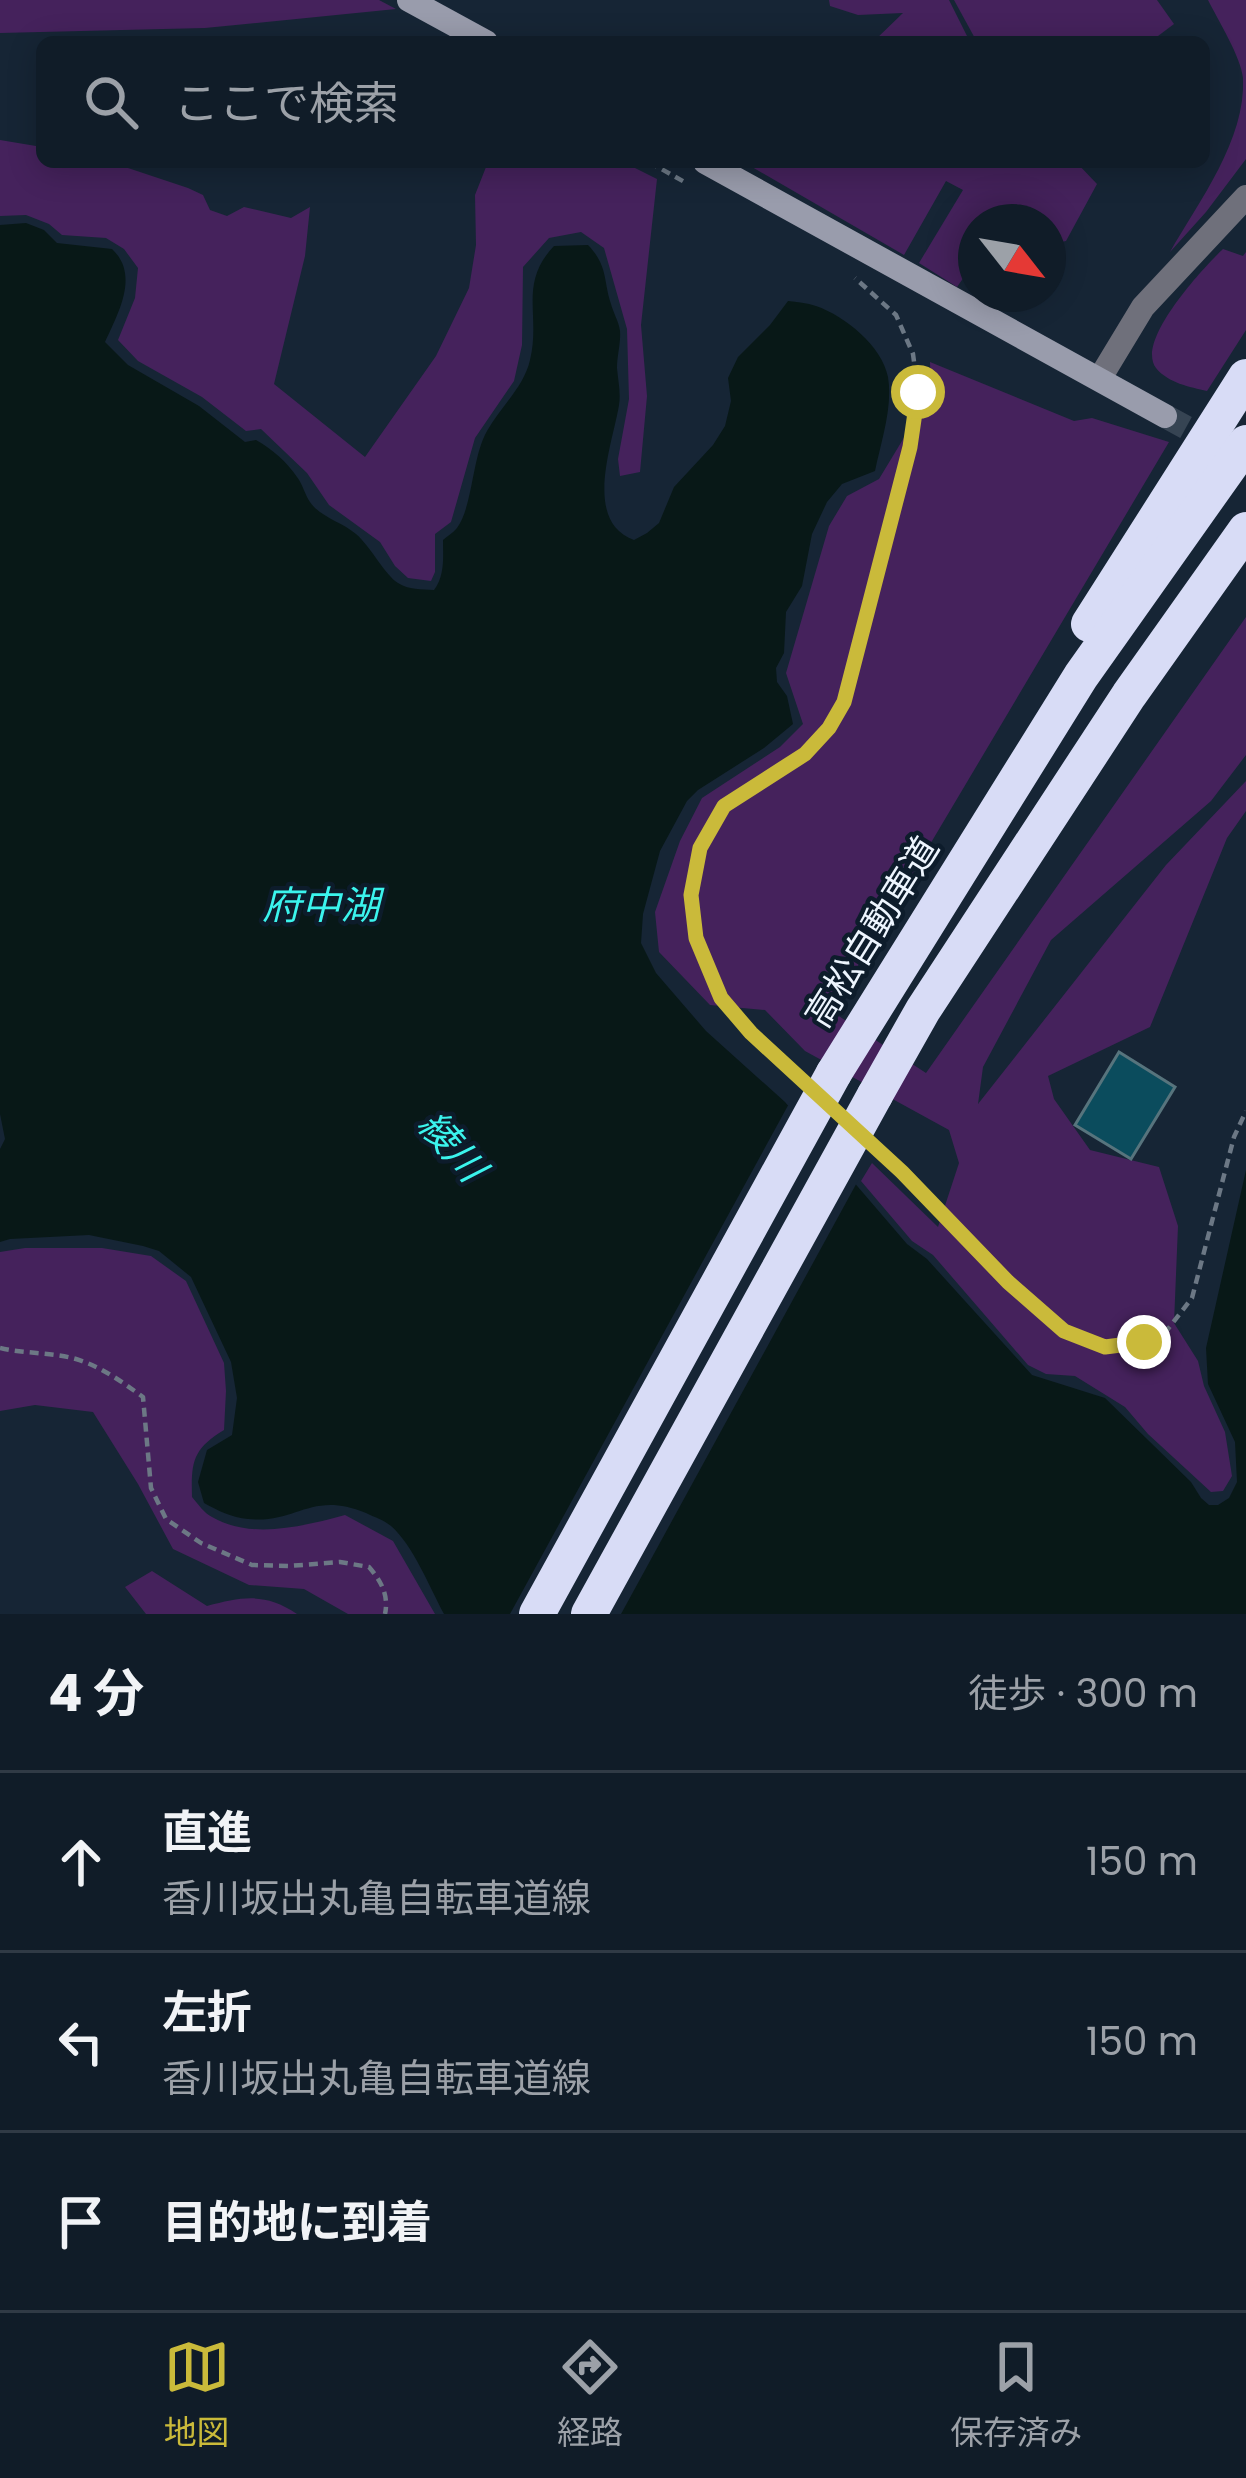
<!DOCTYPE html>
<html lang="ja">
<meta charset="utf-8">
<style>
:root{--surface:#101c28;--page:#192530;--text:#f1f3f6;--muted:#9ca1a8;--line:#303a45;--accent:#caba3a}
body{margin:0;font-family:Poppins,"Noto Sans JP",sans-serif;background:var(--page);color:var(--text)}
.compass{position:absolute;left:958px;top:204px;width:108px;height:108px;border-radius:50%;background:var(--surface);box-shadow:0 6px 30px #0003;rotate:121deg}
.stop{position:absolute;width:36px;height:36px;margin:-27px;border:9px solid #caba3a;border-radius:50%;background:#fff}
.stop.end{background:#caba3a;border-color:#fff;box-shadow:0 3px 12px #0008}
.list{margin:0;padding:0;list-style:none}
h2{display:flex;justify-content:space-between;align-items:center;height:156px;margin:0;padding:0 48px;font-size:51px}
h2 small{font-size:39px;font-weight:400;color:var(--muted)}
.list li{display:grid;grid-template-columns:78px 1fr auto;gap:36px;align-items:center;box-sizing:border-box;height:180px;padding:0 48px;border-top:3px solid var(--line)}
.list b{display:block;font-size:45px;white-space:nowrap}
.list p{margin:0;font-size:39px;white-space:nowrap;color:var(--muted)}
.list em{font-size:39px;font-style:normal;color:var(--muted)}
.icon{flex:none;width:66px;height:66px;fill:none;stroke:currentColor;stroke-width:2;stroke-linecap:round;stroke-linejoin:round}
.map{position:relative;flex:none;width:1246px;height:1614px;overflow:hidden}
.search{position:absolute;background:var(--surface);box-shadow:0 6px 30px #0003;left:36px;right:36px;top:36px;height:132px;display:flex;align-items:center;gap:30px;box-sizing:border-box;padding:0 42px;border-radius:18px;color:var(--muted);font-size:45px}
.sheet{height:696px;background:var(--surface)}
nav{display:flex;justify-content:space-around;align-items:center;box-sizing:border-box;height:168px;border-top:3px solid var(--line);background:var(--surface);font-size:33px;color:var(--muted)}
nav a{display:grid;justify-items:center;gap:6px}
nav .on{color:var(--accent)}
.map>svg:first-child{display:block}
</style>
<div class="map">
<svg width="1246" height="1614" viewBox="0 0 1246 1614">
<rect width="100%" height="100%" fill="#162535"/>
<g fill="#45225c">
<path d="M0,0H379L396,9L205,28L0,33Z"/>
<path d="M829,0H949L970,42H873L903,13L858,15L830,6Z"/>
<path d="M954,0H1157L1174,24L1150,42H977Z"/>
<path d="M1208,0H1246V159L1206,212L1170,252C1199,201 1246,140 1243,78C1241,57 1218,20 1208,0Z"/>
<path d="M0,140L42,147V162H110L188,188L203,195L210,210L227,216L244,207L291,218L310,207L305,256L274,384L365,457L436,356L469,288L476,245L475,195L488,162H623L657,179L641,325L647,396L640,472L620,476L618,459L629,399L627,329L604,248L581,232L549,238L523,267L522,345L514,381L475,438L451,522L435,534V572L431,581L408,578L395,566L380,542L329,505L307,473L261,429L246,431L202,397L138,361L118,340L135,298L138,268L124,249L106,238L62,235L49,224L26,215L0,216Z"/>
<path d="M755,162H1076L1097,184L1066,241L1051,244L1048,242V222H976V260L957,287L919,263L963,190L946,181L904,255L752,167Z"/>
<path d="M1223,249L1243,256L1246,252V330L1207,391C1190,387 1168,383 1156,368C1135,341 1204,267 1223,249Z"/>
<path d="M930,362L1074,421L1092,418L1169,442L831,1011L926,1073L1246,617V755L1211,801L1051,940L983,1067L978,1104L1166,865L1246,781V811L1227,838L1150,1027L1048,1076L1054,1099L1090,1150L1159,1167L1178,1226L1174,1323L1198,1361L1204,1386L1225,1432L1232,1476L1223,1491L1211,1492L1148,1434L1125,1407L1075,1376L1046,1374L1028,1365L933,1255L912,1241L861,1181L872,1163L938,1227L959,1163L949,1130L805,1051L765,1010L710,1005L659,952L655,912L680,841L702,798L780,747L803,724L786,673L829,526L847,496L879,479L931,393Z"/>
<path d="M25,1248H102L151,1256L186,1281L224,1363L226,1391L224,1430C193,1449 191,1461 192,1497C198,1504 204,1513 212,1517C251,1540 304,1526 345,1515L393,1541L435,1614H348L304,1589L249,1585L173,1549L138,1484L93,1412L35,1405L0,1411V1252Z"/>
<path d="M152,1571L207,1606C242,1597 265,1592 297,1614H146L125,1587Z"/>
</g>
<path fill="#081817" d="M26,223L44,230L57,243L112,249C140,275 118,313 105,342L128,365L199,406L245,442L256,440C272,449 287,462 297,477C303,485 305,495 310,502C320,517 342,522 356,534C371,547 385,575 398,583C409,590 421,589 434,590C445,575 443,558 443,540C447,536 453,533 457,528C473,506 472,457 487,431C501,406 524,387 530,360C541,315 518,284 554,246L588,245C608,266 603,279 611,304C613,312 619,322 620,331C621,342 617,356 617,368C618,380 621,393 619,405C613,443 582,521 634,540L647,533L659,523L674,487L713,445L725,426L731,401L728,378L738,357L770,325L788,301C797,302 807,303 816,306C845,316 882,346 888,377C893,407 881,442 875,471L842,484L827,502L812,534L802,586L786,612L784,653L776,668L777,682L787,696L793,724L764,748L698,790L687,801L660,851L643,914L641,943L656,973L706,1031L785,1102L907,1244L927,1259L1032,1375L1105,1398L1191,1482L1201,1498L1209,1505H1218L1229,1498L1237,1482L1235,1442L1208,1384L1206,1348L1246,1170V1614H444C430,1588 413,1545 391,1526C384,1520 374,1517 366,1513C311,1490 297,1524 248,1519C232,1518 217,1510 204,1503L198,1482L207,1450L232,1435L237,1398L231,1362L191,1277L159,1251L143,1246L89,1235L10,1239L0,1242V1149L5,1139L0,1114V225Z"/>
<path fill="#162535" d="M791,1100L860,1177L621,1614H510Z"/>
<path fill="#0b4c5d" stroke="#57747d" stroke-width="3" d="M1119,1052L1175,1087L1131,1159L1075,1125Z"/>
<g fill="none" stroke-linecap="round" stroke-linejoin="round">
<path stroke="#364453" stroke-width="24" stroke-dasharray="24 12" stroke-linecap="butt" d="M1165,416L1216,444"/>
<g stroke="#6c7885" stroke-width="4.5" stroke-dasharray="9 6" stroke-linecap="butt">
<path d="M649,162L688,184"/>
<path d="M797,1076L751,1033L721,998L696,938L691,895L700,848L724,806L805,754L829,728L844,702L910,447L918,392L913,354L896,315L855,278"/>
<path d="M881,1153L1008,1282L1064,1331L1105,1347L1144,1342L1168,1329L1192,1298L1234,1137L1246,1111"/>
<path d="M0,1348C25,1354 52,1352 76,1359C102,1367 122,1382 143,1397L151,1488L166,1519L201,1543L252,1565L289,1566L340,1562L369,1567C381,1581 389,1595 385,1614"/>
</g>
<path stroke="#6f707b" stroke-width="24" d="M1100,378L1143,307L1246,197"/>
<g stroke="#999cac" stroke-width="24">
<path d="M409,0L486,42"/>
<path d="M705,162L1165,416"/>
</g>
<g stroke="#d8dcf6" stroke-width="36">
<path d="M1089,624L1246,377"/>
<path d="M834,1073L1081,676L1246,443"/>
<path d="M875,1095L923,1010L1129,695L1246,530"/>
</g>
<g stroke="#d8dcf6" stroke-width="36">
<path d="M537,1614L834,1073"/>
<path d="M589,1614L875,1095"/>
</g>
</g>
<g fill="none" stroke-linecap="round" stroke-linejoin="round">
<path stroke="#caba3a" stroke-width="15" d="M918,392L910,447L844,702L829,728L805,754L724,806L700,848L691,895L696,938L721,998L751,1033L902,1172L1008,1282L1064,1331L1105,1347L1144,1342"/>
</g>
<g text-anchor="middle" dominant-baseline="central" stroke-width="9" stroke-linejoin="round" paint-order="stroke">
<g font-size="36" fill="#edf5fe" stroke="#0d1c2b">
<text transform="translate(872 932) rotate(-58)">高松自動車道</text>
</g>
<g font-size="39" font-style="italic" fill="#3bf4ed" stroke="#0d1c2b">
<text x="321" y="905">府中湖</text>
<text transform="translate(452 1146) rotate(49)">綾川</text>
</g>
</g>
</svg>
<svg class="compass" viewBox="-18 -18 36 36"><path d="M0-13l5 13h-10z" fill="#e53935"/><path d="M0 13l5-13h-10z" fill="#9ca1a8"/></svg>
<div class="stop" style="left:918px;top:392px"></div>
<div class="stop end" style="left:1144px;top:1342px"></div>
<div class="search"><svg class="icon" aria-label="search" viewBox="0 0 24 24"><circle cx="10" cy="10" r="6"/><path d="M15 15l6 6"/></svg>ここで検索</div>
</div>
<section class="sheet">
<h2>4 分<small>徒歩 · 300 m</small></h2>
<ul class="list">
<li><svg class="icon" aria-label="ahead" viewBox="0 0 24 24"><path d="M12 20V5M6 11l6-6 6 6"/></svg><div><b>直進</b><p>香川坂出丸亀自転車道線</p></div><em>150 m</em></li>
<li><svg class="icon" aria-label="left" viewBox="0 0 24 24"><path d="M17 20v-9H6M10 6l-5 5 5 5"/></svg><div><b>左折</b><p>香川坂出丸亀自転車道線</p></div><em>150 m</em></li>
<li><svg class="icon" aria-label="arrive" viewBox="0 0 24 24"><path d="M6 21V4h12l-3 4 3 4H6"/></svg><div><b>目的地に到着</b></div></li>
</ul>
</section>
<nav>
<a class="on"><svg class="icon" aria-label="map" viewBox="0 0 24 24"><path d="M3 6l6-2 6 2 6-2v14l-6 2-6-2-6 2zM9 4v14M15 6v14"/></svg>地図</a>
<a><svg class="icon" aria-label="directions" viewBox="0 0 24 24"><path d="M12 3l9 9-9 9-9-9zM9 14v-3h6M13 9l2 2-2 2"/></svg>経路</a>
<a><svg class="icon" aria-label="saved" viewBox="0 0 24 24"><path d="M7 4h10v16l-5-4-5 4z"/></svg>保存済み</a>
</nav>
